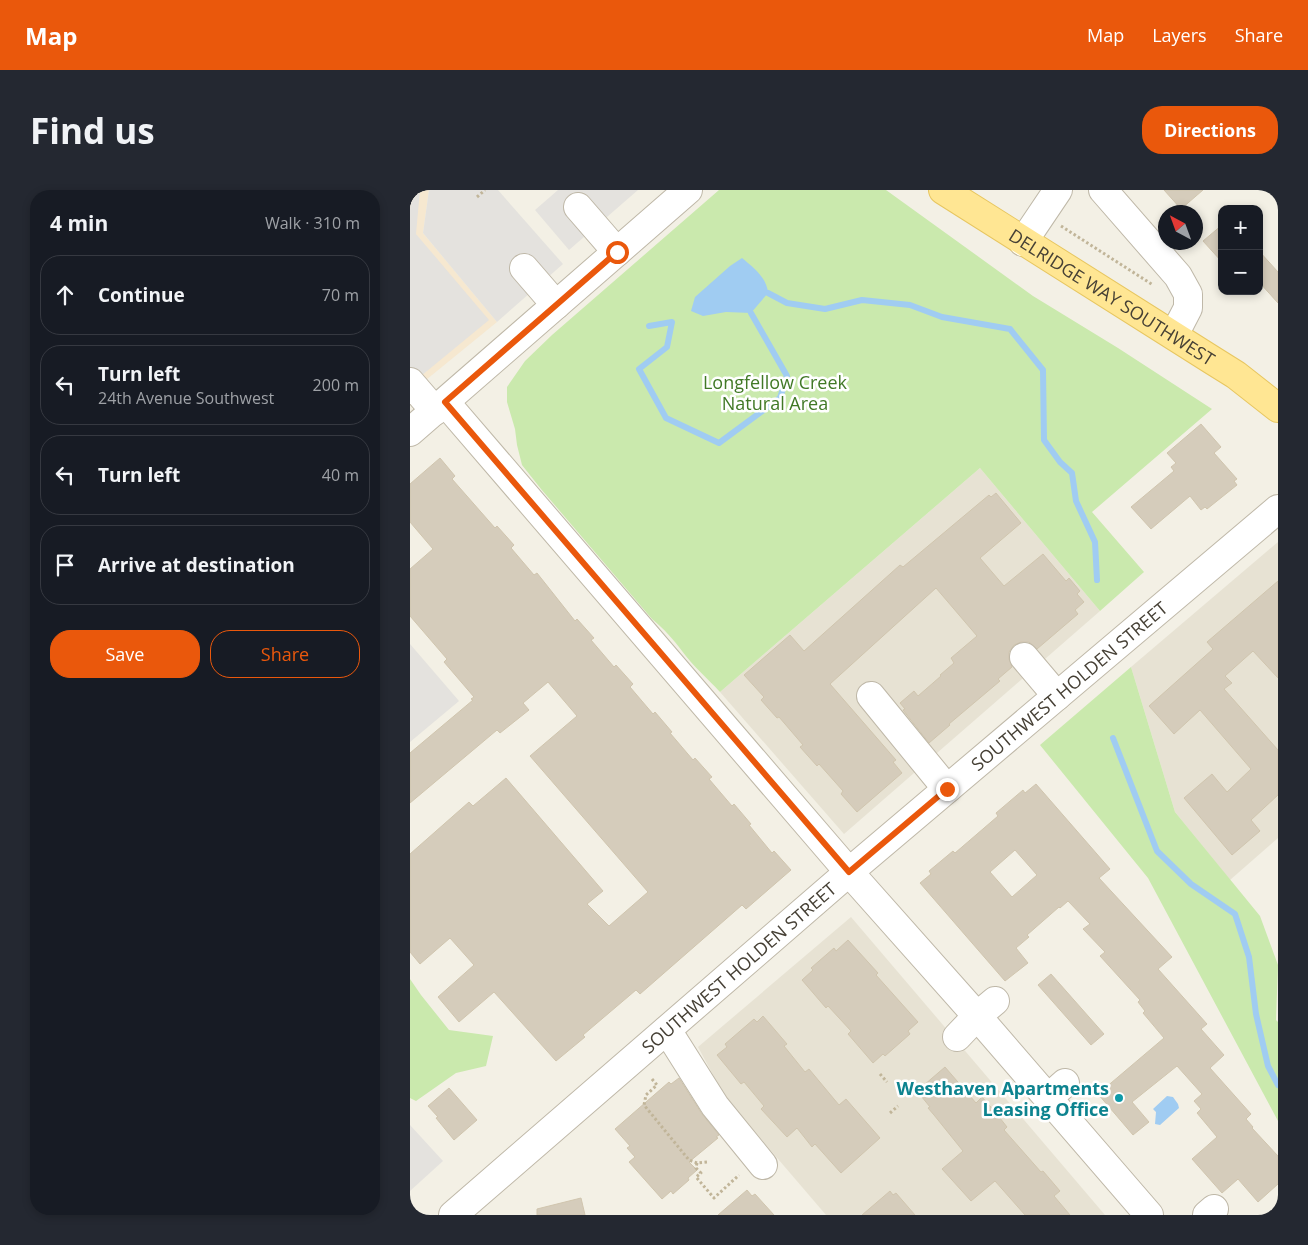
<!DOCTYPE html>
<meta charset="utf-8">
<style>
:root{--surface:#171b24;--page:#242831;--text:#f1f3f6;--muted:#9ea1a6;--line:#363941;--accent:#ea580c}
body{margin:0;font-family:"Open Sans",sans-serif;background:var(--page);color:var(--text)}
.controls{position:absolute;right:15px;top:15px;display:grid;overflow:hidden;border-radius:10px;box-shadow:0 2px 8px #0003}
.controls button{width:45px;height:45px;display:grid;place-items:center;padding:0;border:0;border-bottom:1px solid var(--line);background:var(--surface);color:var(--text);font:25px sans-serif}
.compass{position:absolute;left:748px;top:15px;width:45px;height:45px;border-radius:50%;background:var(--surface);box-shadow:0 2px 8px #0003;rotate:319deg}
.stop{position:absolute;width:15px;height:15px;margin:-11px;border:4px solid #ea580c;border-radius:50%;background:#fff}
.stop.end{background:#ea580c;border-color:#fff;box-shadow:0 1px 5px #0008}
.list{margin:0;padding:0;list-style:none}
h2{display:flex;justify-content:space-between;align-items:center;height:65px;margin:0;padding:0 20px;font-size:21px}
h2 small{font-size:16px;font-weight:400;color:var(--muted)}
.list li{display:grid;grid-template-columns:32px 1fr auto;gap:15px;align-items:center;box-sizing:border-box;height:80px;margin:0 10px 10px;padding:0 10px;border:1px solid var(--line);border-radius:20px}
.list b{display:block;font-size:19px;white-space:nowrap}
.list p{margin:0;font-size:16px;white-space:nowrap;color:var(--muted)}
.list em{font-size:16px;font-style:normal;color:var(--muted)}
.actions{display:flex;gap:10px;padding:15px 20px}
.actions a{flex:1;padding:11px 0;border:1px solid var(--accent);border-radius:20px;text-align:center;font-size:18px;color:var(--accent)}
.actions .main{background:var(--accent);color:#fff}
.icon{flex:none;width:28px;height:28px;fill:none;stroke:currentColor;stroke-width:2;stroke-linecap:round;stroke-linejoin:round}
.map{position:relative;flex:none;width:868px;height:1025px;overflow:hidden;border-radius:20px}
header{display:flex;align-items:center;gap:30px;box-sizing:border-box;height:70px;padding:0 25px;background:var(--accent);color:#fff}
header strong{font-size:24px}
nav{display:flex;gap:28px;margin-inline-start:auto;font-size:18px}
.intro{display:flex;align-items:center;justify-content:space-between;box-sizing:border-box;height:120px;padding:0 30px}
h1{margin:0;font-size:35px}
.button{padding:12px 22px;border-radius:20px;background:var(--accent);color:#fff;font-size:18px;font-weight:700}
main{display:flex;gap:30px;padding:0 30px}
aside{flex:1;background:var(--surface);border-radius:20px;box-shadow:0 2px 8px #0003}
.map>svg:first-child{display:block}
</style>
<header>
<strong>Map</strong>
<nav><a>Map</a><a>Layers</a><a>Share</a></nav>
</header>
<div class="intro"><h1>Find us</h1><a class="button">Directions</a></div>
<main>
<aside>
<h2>4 min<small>Walk · 310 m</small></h2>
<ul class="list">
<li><svg class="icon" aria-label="ahead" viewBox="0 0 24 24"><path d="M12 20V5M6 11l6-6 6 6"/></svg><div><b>Continue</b></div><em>70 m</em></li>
<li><svg class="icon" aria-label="left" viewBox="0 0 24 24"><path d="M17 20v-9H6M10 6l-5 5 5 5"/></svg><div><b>Turn left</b><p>24th Avenue Southwest</p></div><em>200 m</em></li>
<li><svg class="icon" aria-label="left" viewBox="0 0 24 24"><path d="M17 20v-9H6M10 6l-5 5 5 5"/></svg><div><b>Turn left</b></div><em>40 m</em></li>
<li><svg class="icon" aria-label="arrive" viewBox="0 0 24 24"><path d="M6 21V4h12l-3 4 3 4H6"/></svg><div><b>Arrive at destination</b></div></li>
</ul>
<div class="actions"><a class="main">Save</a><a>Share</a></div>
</aside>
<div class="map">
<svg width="868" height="1025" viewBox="0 0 868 1025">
<rect width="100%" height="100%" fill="#f3f0e5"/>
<g fill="#e7e2d3">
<path d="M570,278L690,421L434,644L310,502Z"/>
<path d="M868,352V648L820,690L765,622L721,477Z"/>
<path d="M441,727L695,1025H416L315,907L288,857Z"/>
</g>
<path fill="#f6e8d0" d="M0,0H19L13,43L87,132L0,203Z"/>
<g fill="#cae9ad">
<path d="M309,0H476L623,106L708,158L802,219L682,322L734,382L690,421L570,278L310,502C298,489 283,476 272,461C263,449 254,439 242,429L131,299L112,275L107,255L105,239L97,212V197L115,171L142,145Z"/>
<path d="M721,477L765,622L850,726L868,775L866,830L868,832V931L738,688L630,555Z"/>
<path d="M0,789L11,805L39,840L83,846L76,876L46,883L6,911L0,908Z"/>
</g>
<g fill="#e4e2de">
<path d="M0,0H10L6,44L79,130L0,195Z"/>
<path d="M19,0H88L153,74L87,132L13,43Z"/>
<path d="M148,0H228L159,60L125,20Z"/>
<path d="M0,454L49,511L0,552Z"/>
<path d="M0,935L33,971L0,1001Z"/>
</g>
<g fill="#a0ccf2">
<path d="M332,68C344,78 357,88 358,103L341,123L316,122L293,126L281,121L285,107L320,76Z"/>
<path d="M757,906L763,907L768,914L769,918L750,935L745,934L746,922L743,919Z"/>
</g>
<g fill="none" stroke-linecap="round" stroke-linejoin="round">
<g stroke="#a0ccf2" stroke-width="6">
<path d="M358,103L377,113L415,119L452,110L500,115L532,127L600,139L633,180L634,250L650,272L662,283L666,311L685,352L687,390"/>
<path d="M239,136L262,132L257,157L229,179L256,228L309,253L370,208L377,186L341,123"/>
<path d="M703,548L747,661L781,694L825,724L839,767L846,824L858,876L868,895"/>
</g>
</g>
<g fill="#d5ccbb" stroke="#d0c5ae" fill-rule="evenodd">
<path d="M754,0H793L771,19Z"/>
<path d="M812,35V72L793,51Z"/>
<path d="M849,61L868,82V113L849,92Z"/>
<path d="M791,234L811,257L804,263L827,289L824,291L827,295L797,319L795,317L791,320L780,306L741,339L721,317L764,281L761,277L766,273L757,263Z"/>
<path d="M30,268L45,286L42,289L85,338L87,336L104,355L101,358L124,385L127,383L165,431L167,429L184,448L181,450L204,477L206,475L223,494L220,497L243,524L245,522L262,542L260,543L283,570L285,568L302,587L299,589L322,616L324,614L341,634L339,635L362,663L364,661L381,680L336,719L332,715L230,804L226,800L173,845L175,847L146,871L84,802L49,832L28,807L64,775L40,748L10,774L0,762V664L59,612L63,616L96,588L193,701L177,714L199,736L238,702L120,566L167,526L138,492L113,513L119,520L90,543L87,540L0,613V563L63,510L61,509L64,507L34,472L37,469L0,426V379L23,359L0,332V294Z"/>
<path d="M586,303L611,333L570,368L594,396L633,364L656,391L659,388L670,401L667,404L674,412L665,420L668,424L627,459L619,452H611L604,455L599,462V469L602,477L588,489L590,491L539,534L540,535L519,553L493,520L495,519L490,513L504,501L508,506L531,486L530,485L544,473L541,468L567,446L526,398L420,494L486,570L483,572L492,583L447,622L431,604L433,601L409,574L407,576L390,557L393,555L369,527L367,528L351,510L354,507L334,485L380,445L394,461L490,375L493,377L579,305L581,307Z"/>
<path d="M868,391V488L843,461L815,486L822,493L814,499L868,560V605L841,630L850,641L822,665L774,608L802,584L817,602L841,579L790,520L764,544L739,516L803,459L797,452Z"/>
<path d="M626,594L700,679L689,688L762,767L748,779L797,834L791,839L814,865L800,878L841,924L836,929L843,937L842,938L868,966V994L848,1012L828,989L812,1003L782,969L807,947L787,923L791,919L784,911L792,904L767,876L722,912L739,932L723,945L688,904L754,848L733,823L735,821L728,812L730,810L690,766L695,762L673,739L680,734L658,711L650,718L649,717L617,745L619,747L606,758L618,773L595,791L510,693L521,684L519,681L543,661L545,663L588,626L586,623L613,600L615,603ZM605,660L627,685L602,707L580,682Z"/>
<path d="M438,750L468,783L466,785L508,832L498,841L500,844L475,866L473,864L463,873L438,844L441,841L418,816L416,818L392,790L403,780L401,778L424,758L426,761Z"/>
<path d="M641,784L694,844L681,855L628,795Z"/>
<path d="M353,826L377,854L374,856L395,882L399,879L429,915L436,909L470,948L431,983L405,954L402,957L387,938L377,947L351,919L354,916L334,892L331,894L307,865L317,857L315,854L344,829L347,832Z"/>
<path d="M535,877L566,913L572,907L586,923L597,937L594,940L631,982L633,981L650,1001L644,1006L660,1025H615L585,991L561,1011L532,979L553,961L524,925L518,918L520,917L507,901Z"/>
<path d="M269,888L292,924L309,945L306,947L308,948L279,972L287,980L278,988L279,990L263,1004L261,1001L252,1009L219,972L225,967L217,958L220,956L205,939L259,892L261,894Z"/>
<path d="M39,898L67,930L44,950L26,928L28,927L18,916Z"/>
<path d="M337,1000L342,1006L345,1004L364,1025H308Z"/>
<path d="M480,1001L483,1005L486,1003L505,1025H452Z"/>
<path d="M171,1008L175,1025H127V1019Z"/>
</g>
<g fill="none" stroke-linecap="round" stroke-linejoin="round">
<defs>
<g id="minor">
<path d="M693,0L768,86L778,104V118L764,145"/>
<path d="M168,17L207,62"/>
<path d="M613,52L648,0"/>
<path d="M114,78L146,115"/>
<path d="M0,192L25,221"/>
<path d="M35,212L439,682L567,826L739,1025"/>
<path d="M0,242L278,0"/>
<path d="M614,467L647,506"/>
<path d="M461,506L537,599"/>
<path d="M257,840L305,916L353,975"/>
<path d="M547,847L567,826L585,811"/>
<path d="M638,908L655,893"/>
<path id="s1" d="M43,1025L439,682L868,319"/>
<path d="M797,1025L804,1019"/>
</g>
<g id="major">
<path id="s2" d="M533,0L802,170L826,185L868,218"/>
</g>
</defs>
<use href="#minor" stroke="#bfb8a8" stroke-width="30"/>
<use href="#major" stroke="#e7c660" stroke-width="30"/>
<g stroke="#c1b599" stroke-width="3" stroke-dasharray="2.5 2.5" stroke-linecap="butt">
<path d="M67,7L75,0"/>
<path d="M651,36L743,95"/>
<path d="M470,884L477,892"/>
<path d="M242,889L247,895L236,905L234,915L279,970L287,973L297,972"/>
<path d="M480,923L488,916"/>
<path d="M287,973L286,978L291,983L286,987L304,1008L329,985"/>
</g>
<use href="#minor" stroke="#fff" stroke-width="28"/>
<use href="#major" stroke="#ffe693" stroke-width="28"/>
</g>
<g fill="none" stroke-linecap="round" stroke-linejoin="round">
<path stroke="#ea580c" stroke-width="6" d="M207,62L35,212L439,682L537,599"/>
</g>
<circle fill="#0f9aa8" stroke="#fff" stroke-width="2" cx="709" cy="908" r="5"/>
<g text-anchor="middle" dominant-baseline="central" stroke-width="5" stroke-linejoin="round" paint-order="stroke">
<g font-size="18" fill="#464035" stroke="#fff">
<text stroke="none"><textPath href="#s2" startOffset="200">DELRIDGE WAY SOUTHWEST</textPath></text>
<text stroke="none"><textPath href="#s1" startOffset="812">SOUTHWEST HOLDEN STREET</textPath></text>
<text stroke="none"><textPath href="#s1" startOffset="378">SOUTHWEST HOLDEN STREET</textPath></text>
</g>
<g font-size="18" fill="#417926" stroke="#fff">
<text x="365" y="192">Longfellow Creek<tspan x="365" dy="21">Natural Area</tspan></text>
</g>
<g font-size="18" font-weight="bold" fill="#0d838f" stroke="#fff" text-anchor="end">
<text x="699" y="898">Westhaven Apartments<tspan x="699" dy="21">Leasing Office</tspan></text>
</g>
</g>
</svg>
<div class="controls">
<button>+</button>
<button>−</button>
</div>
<svg class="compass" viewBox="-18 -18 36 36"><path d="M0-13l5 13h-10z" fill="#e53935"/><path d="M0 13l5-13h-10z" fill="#9ea1a6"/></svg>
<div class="stop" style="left:207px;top:62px"></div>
<div class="stop end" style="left:537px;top:599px"></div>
</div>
</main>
